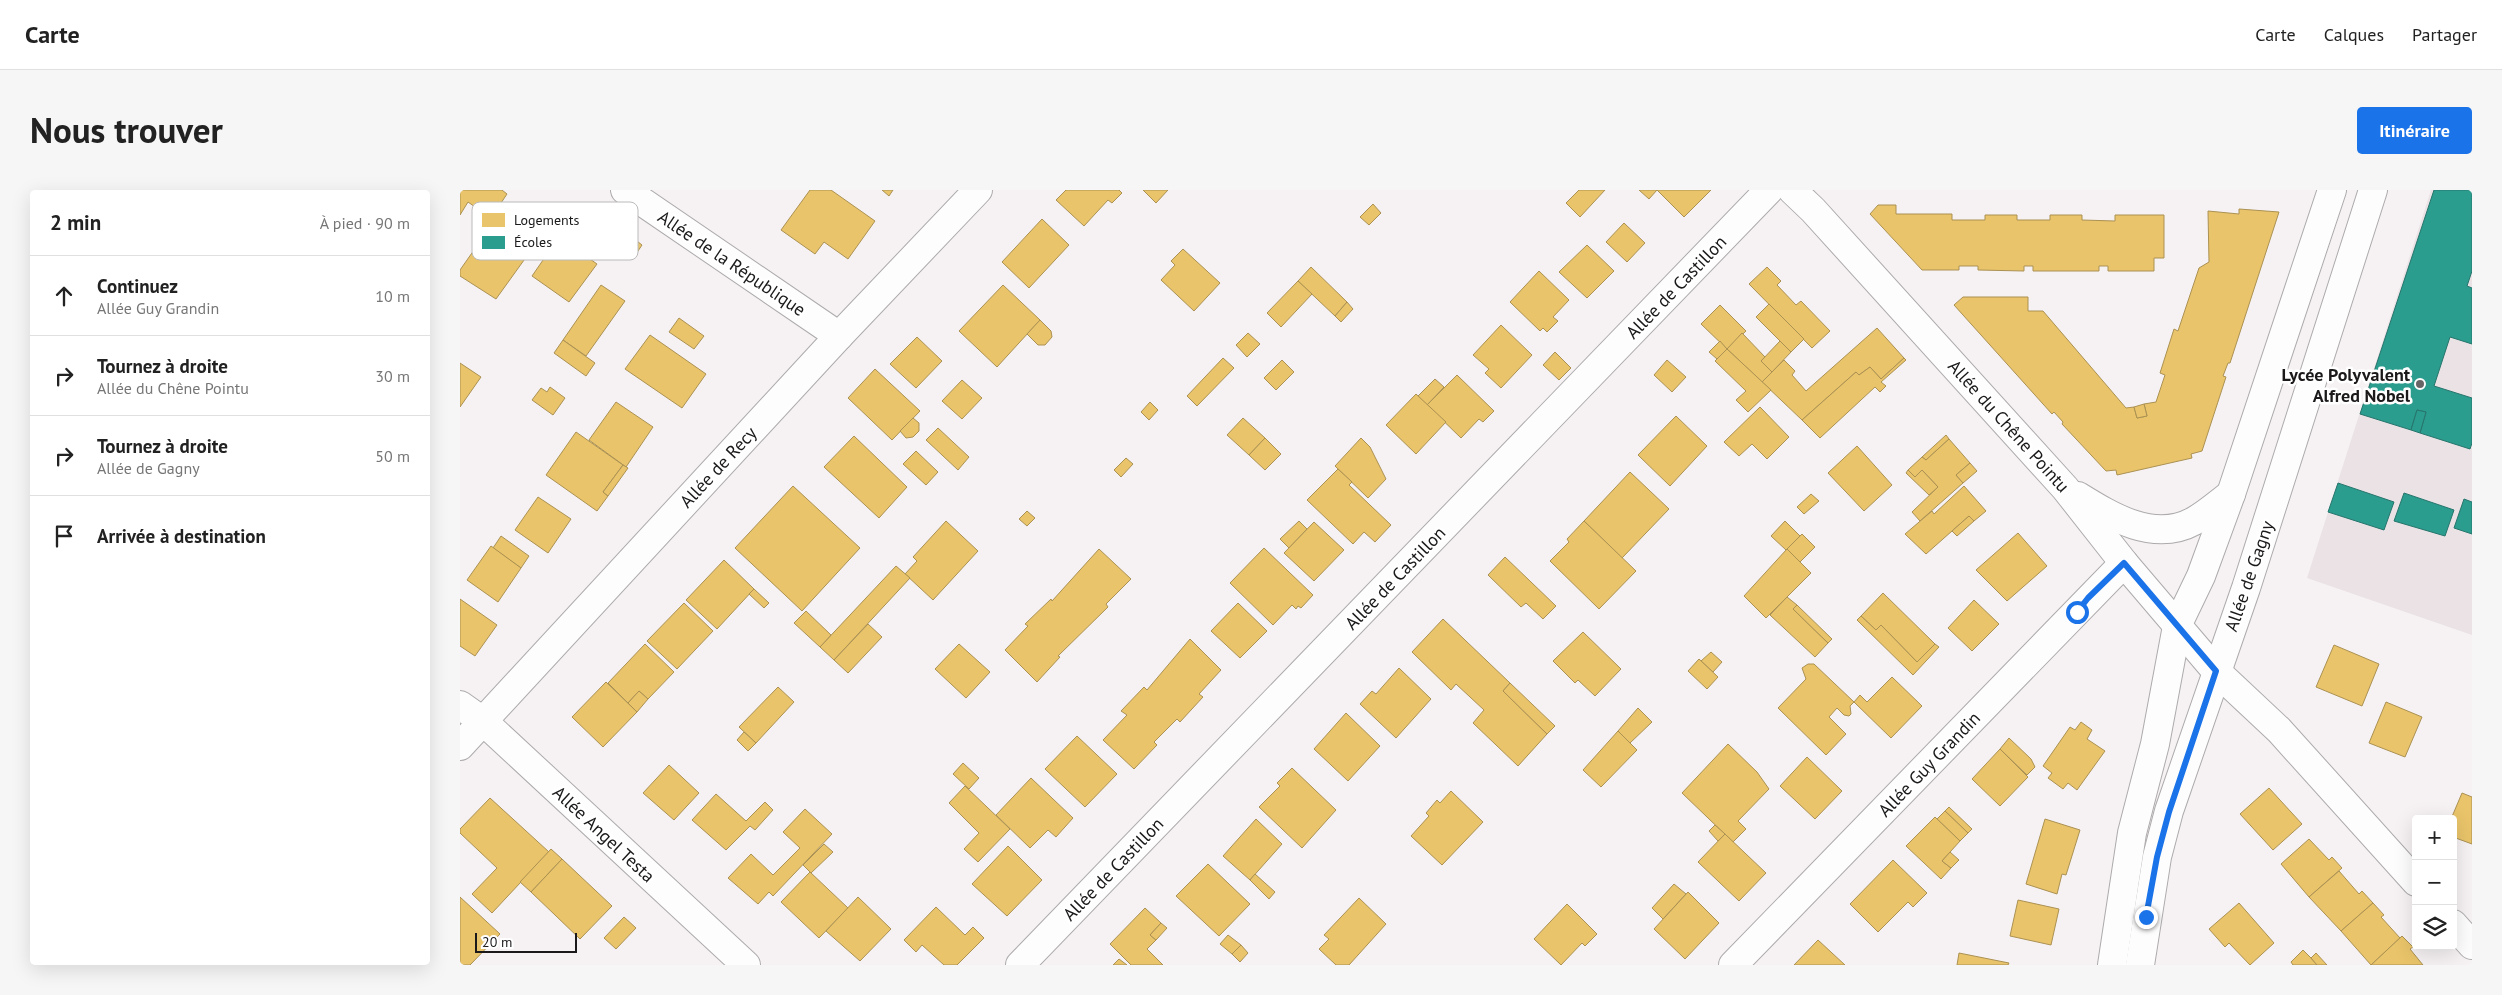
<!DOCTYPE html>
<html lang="fr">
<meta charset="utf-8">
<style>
:root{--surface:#fff;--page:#f6f6f6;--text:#222;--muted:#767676;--line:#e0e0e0;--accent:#1a73e8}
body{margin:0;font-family:"PT Sans",sans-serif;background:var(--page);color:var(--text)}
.controls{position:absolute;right:15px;bottom:15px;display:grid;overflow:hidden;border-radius:5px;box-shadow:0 5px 20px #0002}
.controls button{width:45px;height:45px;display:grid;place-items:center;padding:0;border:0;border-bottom:1px solid var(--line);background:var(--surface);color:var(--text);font:25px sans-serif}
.scale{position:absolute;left:15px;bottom:12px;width:102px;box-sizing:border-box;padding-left:5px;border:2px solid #1b191a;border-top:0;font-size:14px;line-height:18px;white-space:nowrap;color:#1b191a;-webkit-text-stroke:4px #fff;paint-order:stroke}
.stop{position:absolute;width:15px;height:15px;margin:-11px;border:4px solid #1a73e8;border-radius:50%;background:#fff}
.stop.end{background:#1a73e8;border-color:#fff;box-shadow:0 1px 5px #0008}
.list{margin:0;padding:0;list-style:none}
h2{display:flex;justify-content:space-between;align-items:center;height:65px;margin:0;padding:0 20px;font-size:21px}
h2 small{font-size:16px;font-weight:400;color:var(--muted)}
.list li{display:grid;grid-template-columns:32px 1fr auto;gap:15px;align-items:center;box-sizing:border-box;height:80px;padding:0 20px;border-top:1px solid var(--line)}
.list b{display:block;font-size:19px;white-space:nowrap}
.list p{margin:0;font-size:16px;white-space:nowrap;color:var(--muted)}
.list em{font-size:16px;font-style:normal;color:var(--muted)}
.icon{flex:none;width:28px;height:28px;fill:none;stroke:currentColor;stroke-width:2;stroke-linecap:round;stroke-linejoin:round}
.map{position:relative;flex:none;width:2012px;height:775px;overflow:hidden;border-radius:5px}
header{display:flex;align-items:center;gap:30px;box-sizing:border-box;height:70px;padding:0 25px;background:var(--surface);border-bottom:1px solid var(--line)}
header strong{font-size:24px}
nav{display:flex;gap:28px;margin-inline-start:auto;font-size:18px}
.intro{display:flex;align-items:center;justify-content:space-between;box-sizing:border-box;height:120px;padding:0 30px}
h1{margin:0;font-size:35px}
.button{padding:12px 22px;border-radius:5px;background:var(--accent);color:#fff;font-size:18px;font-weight:700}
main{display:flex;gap:30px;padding:0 30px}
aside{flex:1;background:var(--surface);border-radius:5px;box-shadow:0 5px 20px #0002}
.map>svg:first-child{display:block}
</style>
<header>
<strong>Carte</strong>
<nav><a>Carte</a><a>Calques</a><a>Partager</a></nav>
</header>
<div class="intro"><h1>Nous trouver</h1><a class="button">Itinéraire</a></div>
<main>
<aside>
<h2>2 min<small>À pied · 90 m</small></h2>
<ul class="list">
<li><svg class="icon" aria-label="ahead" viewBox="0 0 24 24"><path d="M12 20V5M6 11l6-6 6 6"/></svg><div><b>Continuez</b><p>Allée Guy Grandin</p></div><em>10 m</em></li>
<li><svg class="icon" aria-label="right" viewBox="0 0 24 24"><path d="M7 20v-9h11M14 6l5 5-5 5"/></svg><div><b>Tournez à droite</b><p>Allée du Chêne Pointu</p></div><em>30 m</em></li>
<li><svg class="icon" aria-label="right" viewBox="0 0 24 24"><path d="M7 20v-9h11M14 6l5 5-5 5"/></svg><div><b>Tournez à droite</b><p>Allée de Gagny</p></div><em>50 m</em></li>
<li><svg class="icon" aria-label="arrive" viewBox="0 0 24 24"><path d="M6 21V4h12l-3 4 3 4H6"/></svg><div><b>Arrivée à destination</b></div></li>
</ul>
</aside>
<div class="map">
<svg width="2012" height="775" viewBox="0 0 2012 775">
<rect width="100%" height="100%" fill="#f6f2f4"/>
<path fill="#eae2e5" d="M1971,0H2012V445L1847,388Z"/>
<g fill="#e9c46a" stroke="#ab9152">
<path d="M0,0H42L47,4L31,28L8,12L0,25Z"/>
<path d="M350,0H371L415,31L388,69L364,52L355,64L321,40Z"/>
<path d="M422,0H433L429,6Z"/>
<path d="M606,0H659L662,3L652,13L648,10L624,36L596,10Z"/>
<path d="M683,0H708L696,13Z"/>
<path d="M1119,0H1145L1120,27L1106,13Z"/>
<path d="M1179,0H1197L1189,9Z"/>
<path d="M1197,0H1251L1224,27Z"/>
<path d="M913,14L921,23L909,35L900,27Z"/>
<path d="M1418,15H1436V24H1492V30H1525V25H1557V30H1590V25H1622V30L1655,31V25H1704V68H1694V81H1648V76H1639V81H1573V76H1564V81L1518,80V76H1499V80H1462L1410,24Z"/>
<path d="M1779,19L1819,22L1770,173H1768L1763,186L1766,187L1742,261L1731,264L1732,268L1657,285L1656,280L1646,281L1602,234L1603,232L1594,222L1592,224L1494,115L1503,107H1568V121H1583L1666,218L1674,217L1677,228L1687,226L1684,214L1696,212L1705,185L1700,183L1714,139L1718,141L1739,78L1749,72L1748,21L1779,24Z"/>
<path d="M582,29L609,55L569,98L542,72Z"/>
<path d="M33,33L72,59L36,109L0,86V80Z"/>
<path d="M1164,33L1185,53L1167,72L1146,52Z"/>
<path d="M99,47L137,74L109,112L72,86Z"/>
<path d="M173,48L182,55L174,67L165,60Z"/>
<path d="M1127,55L1154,81L1127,108L1099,82Z"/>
<path d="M723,59L760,93L734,121L701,90L715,75L711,71Z"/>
<path d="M851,77L887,112L875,126L838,91Z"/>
<path d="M1307,77L1321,91L1317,95L1336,115L1341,111L1370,141L1352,158L1289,94Z"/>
<path d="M1079,81L1109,110L1093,127L1098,131L1087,142L1083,138L1080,141L1050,112Z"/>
<path d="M838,91L852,104L821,137L807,123Z"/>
<path d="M141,95L165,111L126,166L103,150Z"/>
<path d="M543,95L580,130L537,177L499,141Z"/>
<path d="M887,112L893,119L881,132L875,126Z"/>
<path d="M1309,114L1344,149L1331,162L1296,127Z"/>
<path d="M1260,115L1286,141L1267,159L1241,134Z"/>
<path d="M219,128L244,146L234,159L209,142Z"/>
<path d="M580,130L591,141L592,147L585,155H578L567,144Z"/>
<path d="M1041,135L1072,165L1041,198L1025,183L1029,179L1013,165Z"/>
<path d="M1417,138L1444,168L1421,189L1410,177L1399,185L1396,182L1342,230L1302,192L1324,170L1335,181L1332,185L1346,201Z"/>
<path d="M788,143L800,154L787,167L776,155Z"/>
<path d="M1282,143L1305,167L1301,171L1312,182L1302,192L1267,159Z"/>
<path d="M190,145L246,184L222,218L165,179Z"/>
<path d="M457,147L482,171L456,198L430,174Z"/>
<path d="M103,150L135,173L126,186L94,163Z"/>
<path d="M1260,151L1267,159L1257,169L1249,162Z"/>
<path d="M1320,151L1331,162L1312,182L1301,171Z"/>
<path d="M1267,159L1311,200L1288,222L1276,210L1286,201L1255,171Z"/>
<path d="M1095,162L1111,178L1099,190L1083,175Z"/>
<path d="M763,168L774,178L737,216L727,206Z"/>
<path d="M1444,168L1446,170L1421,192L1426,196L1420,202L1415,197L1360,248L1342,230L1396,182L1399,185L1410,177L1421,189Z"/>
<path d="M822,170L834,182L816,200L804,188Z"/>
<path d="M1207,170L1226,187L1212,202L1194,185Z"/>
<path d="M0,173L21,187L0,217Z"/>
<path d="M415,179L460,221L432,250L388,208Z"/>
<path d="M997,185L1034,221L1023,232L1019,229L1001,248L967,215Z"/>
<path d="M975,189L984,197L967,215L958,206Z"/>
<path d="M502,190L522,208L502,229L482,211Z"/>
<path d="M90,197L105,208L93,225L72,210L81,198L87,202Z"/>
<path d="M956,204L986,232L956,264L926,235Z"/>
<path d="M156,212L193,237L166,277L129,250Z"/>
<path d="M690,212L698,220L689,230L681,222Z"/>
<path d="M1684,214L1687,226L1677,228L1674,217Z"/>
<path d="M1300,217L1329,247L1307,269L1292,254L1279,266L1264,252Z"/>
<path d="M1216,226L1247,256L1210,296L1178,265Z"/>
<path d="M453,228L459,233V241L453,247L446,248L440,241Z"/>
<path d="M783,228L805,248L789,265L767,245Z"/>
<path d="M478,238L509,267L498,280L466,250Z"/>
<path d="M116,242L163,275L143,302L148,306L137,321L86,285Z"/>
<path d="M1486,245L1489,249L1466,270L1462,267Z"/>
<path d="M394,246L447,297L419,328L364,277Z"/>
<path d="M805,248L821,264L805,280L789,265Z"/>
<path d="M901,248L910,257L926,289L908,308L875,276Z"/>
<path d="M1489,249L1510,273L1496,285L1503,293L1460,331L1452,322L1478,297L1462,280L1455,287L1448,280L1462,267L1466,270Z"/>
<path d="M1397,256L1432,295L1404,321L1368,283Z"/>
<path d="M456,261L478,282L466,295L443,274Z"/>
<path d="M666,268L673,274L661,287L654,280Z"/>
<path d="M1510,273L1517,281L1503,293L1496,285Z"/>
<path d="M163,275L168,278L148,306L143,302Z"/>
<path d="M878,279L892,292L889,295L931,335L915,352L904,342L893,354L847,310Z"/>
<path d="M1448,280L1455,287L1462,280L1478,297L1469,305L1446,283Z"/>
<path d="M1170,282L1209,319L1162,368L1124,331Z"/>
<path d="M333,296L400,358L342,421L275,358Z"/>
<path d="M1504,296L1526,321L1514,331L1509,326L1466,364L1445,344L1472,321L1474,324Z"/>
<path d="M1351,304L1359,311L1344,324L1337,317Z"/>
<path d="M78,307L111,329L88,363L55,340Z"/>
<path d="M567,321L575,328L567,336L559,329Z"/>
<path d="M1509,326L1514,331L1497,346L1492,341Z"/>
<path d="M486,331L518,361L473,410L445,384L457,371L453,367Z"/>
<path d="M839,331L847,339L829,358L820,349Z"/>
<path d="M1124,331L1176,381L1139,419L1090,371L1109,352L1107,349Z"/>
<path d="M1325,331L1340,346L1326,360L1311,346Z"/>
<path d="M854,332L884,360L854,391L824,363Z"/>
<path d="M1558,343L1587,376L1547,411L1516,380Z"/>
<path d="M1342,344L1355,357L1340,372L1327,359Z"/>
<path d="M41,346L69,366L61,378L33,358Z"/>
<path d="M31,356L61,378L38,412L7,390Z"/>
<path d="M804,358L853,405L841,418L838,416L836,419L832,415L813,435L770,393Z"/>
<path d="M639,359L671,389L646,414L648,417L598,466L600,467L577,492L545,460L568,436L565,434L591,409L592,411Z"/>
<path d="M1327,359L1351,383L1306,428L1284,406Z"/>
<path d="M1045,367L1096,416L1083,429L1066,413L1061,417L1028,385Z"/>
<path d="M264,370L294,399L257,439L226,410Z"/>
<path d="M436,376L450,388L374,470L360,457Z"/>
<path d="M294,399L309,413L304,418L289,404Z"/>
<path d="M1423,403L1475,454L1457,472L1421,435L1416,440L1401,426Z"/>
<path d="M1327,407L1337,415L1333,419L1368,453L1355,467L1310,425Z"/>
<path d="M0,409L37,435L15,466L0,456Z"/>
<path d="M1514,410L1539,434L1512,461L1488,438Z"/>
<path d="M224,413L253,441L217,479L187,451Z"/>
<path d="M778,413L807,441L780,468L751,441Z"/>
<path d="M1337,415L1372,449L1368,453L1333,419Z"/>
<path d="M346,421L371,445L360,457L334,433Z"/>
<path d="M1401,426L1416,440L1421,435L1457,472L1475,454L1479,457L1453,485L1397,430Z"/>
<path d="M983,429L1050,493L1043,501L1087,544L1058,576L1013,533L1024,520L996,494L991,500L952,462Z"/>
<path d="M408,434L422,447L388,483L374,470Z"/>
<path d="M1123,442L1161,479L1135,506L1118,490L1115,493L1093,471Z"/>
<path d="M730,449L761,480L739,504L743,507L720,532L717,529L694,552L697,555L674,579L643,550L667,525L661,521L684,497L687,500Z"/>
<path d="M185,454L214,482L188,509L179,501L168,513L148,493Z"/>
<path d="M499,454L530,482L506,508L475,479Z"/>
<path d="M1874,455L1919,474L1902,516L1856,497Z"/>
<path d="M1251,462L1262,472L1253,482L1241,471Z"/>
<path d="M1239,469L1258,487L1247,499L1228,481Z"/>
<path d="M1348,474H1354L1394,512L1390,516L1391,524L1389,526L1384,525L1377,518L1369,527L1386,544L1366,565L1318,518L1346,489L1342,478Z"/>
<path d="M939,478L971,509L936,548L900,514L912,501L916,504Z"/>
<path d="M1432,487L1462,516L1431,548L1394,512L1400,505L1407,512Z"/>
<path d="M146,492L177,522L143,557L112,527Z"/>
<path d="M1050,493L1095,536L1087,544L1043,501Z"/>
<path d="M318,497L334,512L296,553L279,537Z"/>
<path d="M179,501L188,509L177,522L168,513Z"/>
<path d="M1926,512L1962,527L1945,567L1909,553Z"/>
<path d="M1178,518L1192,532L1170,553L1158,541Z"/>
<path d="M886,523L920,556L888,591L854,559Z"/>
<path d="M1621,532L1632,540L1627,549L1645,561L1617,600L1608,593L1603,599L1588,588L1592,583L1583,576L1610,537L1615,540Z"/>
<path d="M1158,541L1177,560L1141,597L1123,580Z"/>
<path d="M284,542L296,553L288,561L277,550Z"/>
<path d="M617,546L657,584L625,617L585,579Z"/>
<path d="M1549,548L1571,569L1575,577L1567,585L1540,559Z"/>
<path d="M1268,554L1297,582L1309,599L1278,631L1286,639L1273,652L1222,603Z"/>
<path d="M1540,559L1568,587L1540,616L1512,589Z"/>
<path d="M1347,567L1382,601L1355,629L1320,596Z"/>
<path d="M503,573L519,588L509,599L493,584Z"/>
<path d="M209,575L239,603L214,630L183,603Z"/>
<path d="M832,578L876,620L842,658L799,617L820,596L817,593Z"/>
<path d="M571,588L613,628L596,647L588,640L570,658L536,625Z"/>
<path d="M505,596L550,639L518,672L504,659L519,643L489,613Z"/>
<path d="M1809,598L1842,634L1813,660L1780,624Z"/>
<path d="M991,601L1023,632L982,675L951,646L969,626L966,623L977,610L980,613Z"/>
<path d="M2002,603L2012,607V654L1993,647V629H1991Z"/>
<path d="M256,604L286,631L305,612L313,620L295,640L290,636L266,660L232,630Z"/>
<path d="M30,608L89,662L32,723L12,704L37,678L0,643V639Z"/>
<path d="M1489,617L1512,639L1508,643L1485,621Z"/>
<path d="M345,619L372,644L313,706L309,702L298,714L268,688L291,664L313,685L340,658L323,642Z"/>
<path d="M1485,621L1508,643L1500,651L1477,629Z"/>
<path d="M1475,627L1500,651L1482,671L1491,678L1481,689L1446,656Z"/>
<path d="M796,629L822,654L790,690L763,666Z"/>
<path d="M1585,629L1620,640L1606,685L1602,684L1597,704L1566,694Z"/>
<path d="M1255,635L1265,644L1258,651L1249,641Z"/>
<path d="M1265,644L1306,683L1279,711L1238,672Z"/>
<path d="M1849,649L1869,670L1872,667L1882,678L1849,707L1821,674Z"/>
<path d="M364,654L373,662L351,683L343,675Z"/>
<path d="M548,656L582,690L547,726L512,694Z"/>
<path d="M91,659L102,669L71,702L60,692Z"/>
<path d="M1490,662L1499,670L1491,678L1482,671Z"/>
<path d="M102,669L152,716L120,749L71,702Z"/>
<path d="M1433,670L1467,703L1453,717L1448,712L1418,742L1390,714Z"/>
<path d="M748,674L790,714L759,746L716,706Z"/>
<path d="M1879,681L1899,704L1902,701L1913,713L1881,741L1849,707Z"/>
<path d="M350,682L388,718L359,748L321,712Z"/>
<path d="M795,684L815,702L809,709L790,690Z"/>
<path d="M1214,694L1226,704L1203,729L1192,718Z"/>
<path d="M1228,702L1259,733L1225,769L1194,739Z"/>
<path d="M0,707L40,744L10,775H0Z"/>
<path d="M398,707L431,739L400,771L366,741Z"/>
<path d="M899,708L926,734L889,775H876L859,759L869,749L864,745Z"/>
<path d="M1558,710L1599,719L1591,755L1550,746Z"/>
<path d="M1779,713L1814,753L1790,775L1769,753L1765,757L1749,739Z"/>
<path d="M1913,713L1924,725L1921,727L1940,748L1911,775L1881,741Z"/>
<path d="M1107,714L1137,744L1125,756L1122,753L1101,775L1074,749Z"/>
<path d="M476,717L505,745L513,737L524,748L497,775H484L462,755L456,762L444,750Z"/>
<path d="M685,718L701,733L690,745L696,750L687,759L703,775H671L650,754Z"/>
<path d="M164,727L176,738L156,759L144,748Z"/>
<path d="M701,733L707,738L696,750L690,745Z"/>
<path d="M768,745L781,755L772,764L760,754Z"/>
<path d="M1942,746L1953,757L1950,759L1963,775H1911Z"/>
<path d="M1358,750L1385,775H1334Z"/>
<path d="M781,755L788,763L780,772L772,764Z"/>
<path d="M1843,760L1851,768L1857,775H1833L1831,772Z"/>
<path d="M1499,763L1549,773L1548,775H1497Z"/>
<path d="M1856,763L1867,775H1857L1851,768Z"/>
<path d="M659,769L667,775H653Z"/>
</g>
<g fill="#2a9d8f" stroke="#26756c">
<path d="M1974,0H2012V81L2007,96L2012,98V154L1990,147L1974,196L2012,208V253L2010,259L1960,243L1966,222L1957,220L1951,240L1900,224Z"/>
<path d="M1957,220L1966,222L1960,243L1951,240Z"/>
<path d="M1878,293L1934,312L1924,340L1868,322Z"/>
<path d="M1944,303L1994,320L1985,346L1934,331Z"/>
<path d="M2004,309L2012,312V344L1994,338Z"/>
</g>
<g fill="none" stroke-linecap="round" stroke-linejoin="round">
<defs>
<g id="minor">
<path d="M165,0L379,146"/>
<path d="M1332,0L1353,20L1605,298L1664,373L1756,481L1819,540L1956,692"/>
<path d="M1618,306C1652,327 1694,353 1734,331C1747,324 1759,313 1771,304"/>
<path d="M0,515L24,532L286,775"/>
<path d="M0,556L379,146L518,0"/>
<path d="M1993,734L2012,755"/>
<path d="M560,775L1309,0"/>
<path d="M1273,775L1664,373"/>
</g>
<g id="major">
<path d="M1652,775L1672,643L1695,554L1717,436L1741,386L1771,304L1872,0"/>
<path d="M1680,775L1697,667L1709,621L1786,398L1913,0"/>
</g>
</defs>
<use href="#minor" stroke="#adabac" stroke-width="30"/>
<use href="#major" stroke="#adabac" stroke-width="30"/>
<use href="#minor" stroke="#fefdfd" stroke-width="28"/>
<use href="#major" stroke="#fefdfd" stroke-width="28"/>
</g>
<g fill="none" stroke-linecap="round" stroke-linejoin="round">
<path stroke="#1a73e8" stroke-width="6" d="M1617,422L1628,408L1664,373L1756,481L1709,622L1697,667L1686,727"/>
</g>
<circle fill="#686566" stroke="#fff" stroke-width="2" cx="1960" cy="194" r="5"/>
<g text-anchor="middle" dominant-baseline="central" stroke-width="5" stroke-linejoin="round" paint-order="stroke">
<g font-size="18" fill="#1b191a" stroke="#fff">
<text transform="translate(272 73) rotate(34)">Allée de la République</text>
<text transform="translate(1216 97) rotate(-46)">Allée de Castillon</text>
<text transform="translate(1549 236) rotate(48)">Allée du Chêne Pointu</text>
<text transform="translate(258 277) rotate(-47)">Allée de Recy</text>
<text transform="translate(1789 386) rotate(-71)">Allée de Gagny</text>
<text transform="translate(935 388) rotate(-46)">Allée de Castillon</text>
<text transform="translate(1469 574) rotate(-46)">Allée Guy Grandin</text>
<text transform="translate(144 644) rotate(43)">Allée Angel Testa</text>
<text transform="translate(653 679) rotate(-46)">Allée de Castillon</text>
</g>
<g font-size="18" font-weight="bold" fill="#1b191a" stroke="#fff" text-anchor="end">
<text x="1950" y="184">Lycée Polyvalent<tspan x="1950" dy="21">Alfred Nobel</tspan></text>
</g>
</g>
<rect x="12" y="12" width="166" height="58" rx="8" fill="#fff" stroke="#bbbaba" stroke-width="1"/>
<rect x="22" y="23" width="23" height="14" fill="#e9c46a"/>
<rect x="22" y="46" width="23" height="13" fill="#2a9d8f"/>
<g font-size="14" fill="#1b191a">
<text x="54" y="35">Logements</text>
<text x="54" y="57">Écoles</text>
</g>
</svg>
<div class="controls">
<button>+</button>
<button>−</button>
<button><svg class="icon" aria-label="layers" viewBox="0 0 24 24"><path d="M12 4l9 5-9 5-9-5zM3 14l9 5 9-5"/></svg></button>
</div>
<div class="scale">20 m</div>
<div class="stop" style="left:1617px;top:422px"></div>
<div class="stop end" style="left:1686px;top:727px"></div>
</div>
</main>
